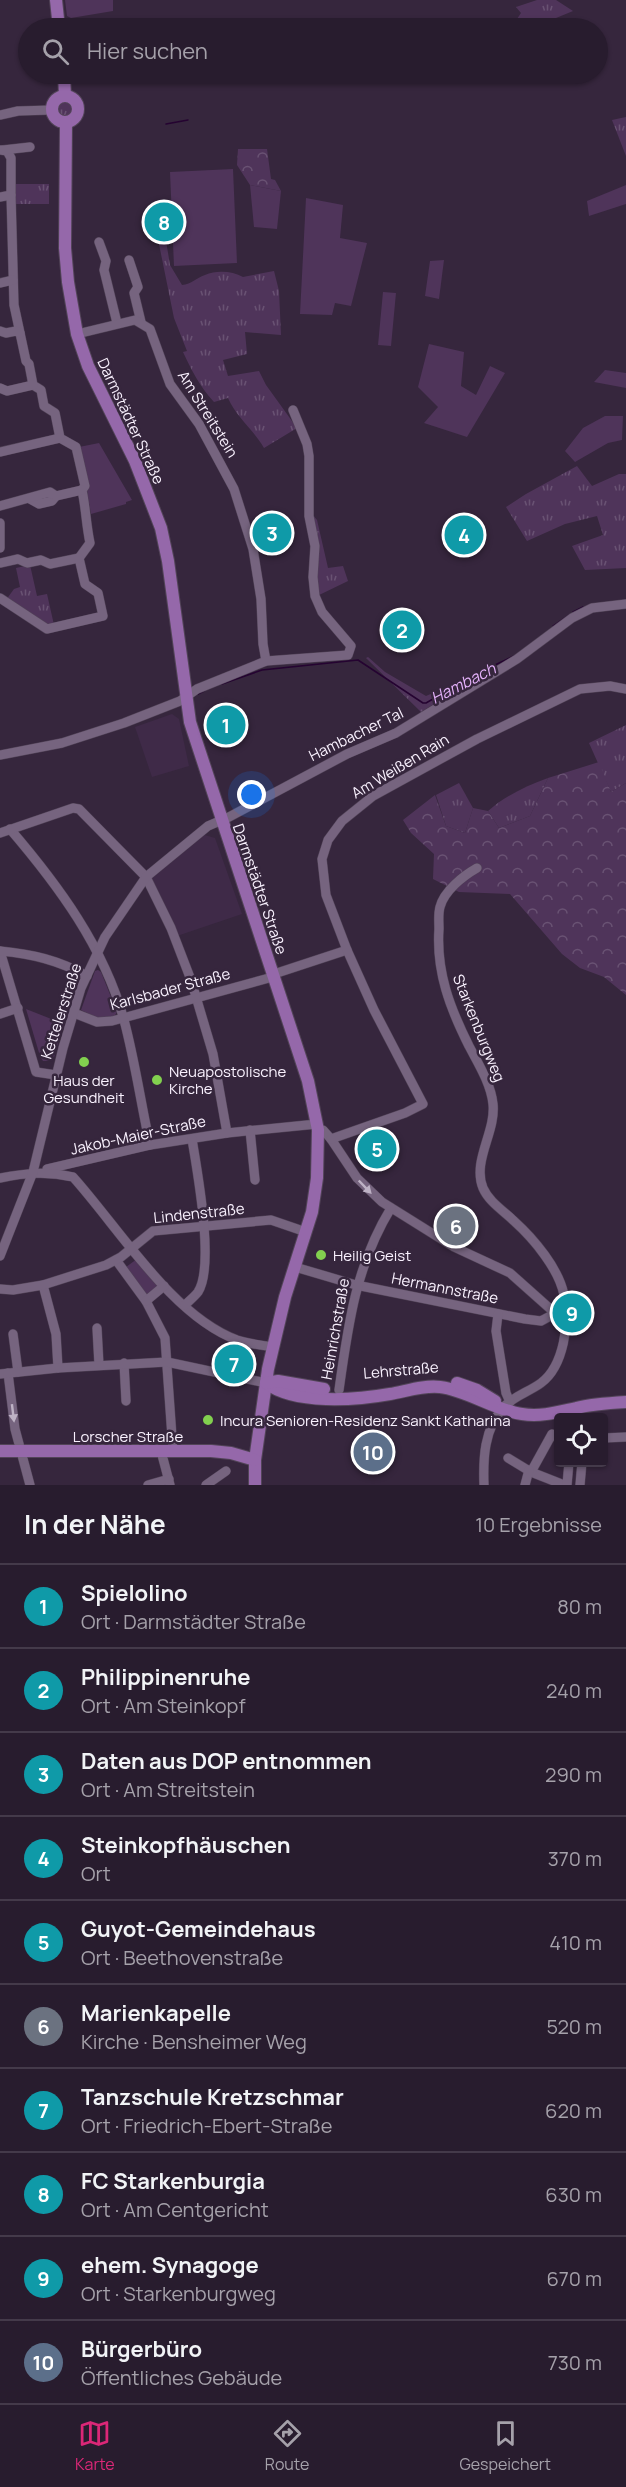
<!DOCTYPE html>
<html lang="de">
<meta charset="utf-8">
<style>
:root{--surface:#281c2e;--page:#302536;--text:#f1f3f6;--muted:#a5a1aa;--line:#443a4a;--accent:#db2777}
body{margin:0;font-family:Manrope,sans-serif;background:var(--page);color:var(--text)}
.controls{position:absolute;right:18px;bottom:18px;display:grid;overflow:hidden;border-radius:6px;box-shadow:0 2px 4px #0004}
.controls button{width:54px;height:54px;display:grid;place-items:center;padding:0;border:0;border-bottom:2px solid var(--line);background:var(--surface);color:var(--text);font:30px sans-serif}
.you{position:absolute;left:252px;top:795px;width:21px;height:21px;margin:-15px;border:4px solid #fff;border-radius:50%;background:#1a73e8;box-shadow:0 0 0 9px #1a73e833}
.badge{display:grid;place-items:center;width:39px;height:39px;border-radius:50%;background:var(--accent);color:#fff;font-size:20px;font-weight:700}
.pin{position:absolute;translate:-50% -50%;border:3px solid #fff;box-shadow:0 2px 6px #0006}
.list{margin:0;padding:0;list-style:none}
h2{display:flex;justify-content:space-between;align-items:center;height:78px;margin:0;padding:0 24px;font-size:26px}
h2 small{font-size:20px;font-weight:400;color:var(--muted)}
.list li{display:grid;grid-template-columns:39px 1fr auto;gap:18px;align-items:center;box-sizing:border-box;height:84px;padding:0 24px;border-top:2px solid var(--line)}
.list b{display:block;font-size:22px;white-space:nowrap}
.list p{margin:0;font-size:20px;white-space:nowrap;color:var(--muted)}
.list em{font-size:20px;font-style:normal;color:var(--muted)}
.icon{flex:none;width:33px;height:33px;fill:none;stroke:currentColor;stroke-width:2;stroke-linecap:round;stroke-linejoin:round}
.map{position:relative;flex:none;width:626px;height:1485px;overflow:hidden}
.search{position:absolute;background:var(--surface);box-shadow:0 2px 4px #0004;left:18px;right:18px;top:18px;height:66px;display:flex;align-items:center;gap:15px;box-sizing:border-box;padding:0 21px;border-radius:33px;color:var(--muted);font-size:22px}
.sheet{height:918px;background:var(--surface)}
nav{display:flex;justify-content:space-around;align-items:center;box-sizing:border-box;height:84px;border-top:2px solid var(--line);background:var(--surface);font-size:16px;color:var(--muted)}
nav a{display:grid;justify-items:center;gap:3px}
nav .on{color:var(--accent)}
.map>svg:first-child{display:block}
</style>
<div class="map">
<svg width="626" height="1485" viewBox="0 0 626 1485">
<defs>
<pattern id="grass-tufts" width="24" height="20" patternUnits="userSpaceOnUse" patternTransform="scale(1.5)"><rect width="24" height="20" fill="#4f345a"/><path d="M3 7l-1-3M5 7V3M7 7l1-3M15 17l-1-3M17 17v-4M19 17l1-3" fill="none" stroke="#695273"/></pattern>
<pattern id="forest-crowns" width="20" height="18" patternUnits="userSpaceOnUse" patternTransform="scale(1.5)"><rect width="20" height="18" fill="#4f345a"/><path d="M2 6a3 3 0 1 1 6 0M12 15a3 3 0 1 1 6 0" fill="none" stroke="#695273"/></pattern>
</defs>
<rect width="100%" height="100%" fill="#36263d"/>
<g fill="#3f2a48">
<path d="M172,714L179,719L189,766L152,777L135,727Z"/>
<path d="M201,834L215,838L242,914L177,936L147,877Z"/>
</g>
<g fill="url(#grass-tufts)">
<path d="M537,0H556L573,11L539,25L515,22L521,13L516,7Z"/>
<circle cx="65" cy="110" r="9"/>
<path d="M626,117V156L612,120Z"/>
<rect x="14" y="184" width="35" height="20"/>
<path d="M166,241L170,265L182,285C192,284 196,278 205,275C217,270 232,271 243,277L274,271L279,291L281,335L245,332L247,354L223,360L228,376L259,371L266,385L297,428L264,448C254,430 236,417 228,398L214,402C200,387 192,371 183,352L187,351L174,318L159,244Z"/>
<path d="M577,466L592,486L619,474H626V568L585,570L572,546L603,535L597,516L565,524L527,541L506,507L526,494Z"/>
<path d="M311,513L317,520L328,568L343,566L348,581L317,596Z"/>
<path d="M30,565L37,596L47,594L54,625L47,626L6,600L14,589L20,587L16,568Z"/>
<path d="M368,657L385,672L426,696L433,693L437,702L421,712L366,658Z"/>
<path d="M626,725V783L611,792L589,743Z"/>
<path d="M548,778L530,816L499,828L488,811C505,796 526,786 548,778Z"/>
<path d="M459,783L473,808L465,833L446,826L436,795Z"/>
</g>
<g fill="url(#forest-crowns)">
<path d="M238,149H267L271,179L275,180L281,191L250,185L237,165Z"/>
<path d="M599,762L611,792L626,783V995L604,977L580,968L562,954L510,894L459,892L433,879L434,854L411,833L403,820L435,795L446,826L465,833L473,808L488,811L499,828L530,816L548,778Z"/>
</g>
<g fill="#4f345a">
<path d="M65,0H113V11L71,18L67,16Z"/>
<path d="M233,169L237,263L174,266L170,172Z"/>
<path d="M250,185L281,191L277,229L254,227Z"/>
<path d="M626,185V204L589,216L587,201Z"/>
<path d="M306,198L343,205L340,238L367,243L351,306L335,303L332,315L300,314Z"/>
<path d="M444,260L439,299L425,296L430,261Z"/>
<path d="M383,292L396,293L391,346L378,345Z"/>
<path d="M429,344L464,352L461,386L476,395L490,366L505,373L467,437L424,423L438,407L418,387Z"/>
<path d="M605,370L626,373V388L594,382Z"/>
<path d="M605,416H623L622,440L608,443L575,462L565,451L583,428Z"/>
<path d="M99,443L132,500L126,502V504L91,514L79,447Z"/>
<path d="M98,970L101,972L117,1012L114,1017H95L81,1010L95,971Z"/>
<path d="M26,1009L64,1024L54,1057L50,1061H43L40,1056Z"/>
<path d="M137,1259L161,1285L147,1296L126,1267Z"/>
</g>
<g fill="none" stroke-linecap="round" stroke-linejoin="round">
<g stroke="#250331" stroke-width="1.5">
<path d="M166,124L188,120"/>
<path d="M573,612L583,607"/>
<path d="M553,626L569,615"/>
<path d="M222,684L262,670L358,660L423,703H426L478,673L514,656"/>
<path d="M198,694L204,691"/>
</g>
<defs>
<g id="minor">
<path d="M0,115L18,111L51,110"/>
<path d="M0,150L7,151L11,158V195"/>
<path d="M3,150L30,147"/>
<path d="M0,197L11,195L14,305L26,361L29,364L33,385L41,390L44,406L55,413L60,438L76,447L85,486L82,490C86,509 86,524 90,543L79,558L85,584L98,593L103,616L47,629L0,598"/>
<path d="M99,242L106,261L104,270L117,323"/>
<path d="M129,260L138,287L134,293L141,322"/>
<path d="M0,283L13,280"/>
<path d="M0,331L6,333L16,331L20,333"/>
<path d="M77,334L135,320L150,329L170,384L199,424L234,489L253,549L261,599L263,644L266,661"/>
<path d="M0,388L7,391L33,385"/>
<path d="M0,452L60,438"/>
<path d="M30,499L39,504L52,501L56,496"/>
<path d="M0,506L50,492L56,496L82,490"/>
<path d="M0,523V548"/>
<path d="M0,563L18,559L27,563L41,560L50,564L79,558"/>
<path d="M0,755L62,743L124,723L180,701L197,689L266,661L348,655L351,646L322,612L315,596L313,577L315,546L309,516V456L307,444L293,410"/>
<path d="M10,829C58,885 104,947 124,1020C135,1061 141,1104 150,1145"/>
<path d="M0,833L73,808L79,809L146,877L171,928L191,980L213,1054L227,1133"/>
<path d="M477,868C463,876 444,891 440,907C438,914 439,922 439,929C436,972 450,1008 469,1046C478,1063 491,1084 493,1104C496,1132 472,1161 483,1188C489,1202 504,1211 514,1221C534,1239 559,1269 564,1295C570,1322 564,1366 541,1383C529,1392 513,1396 503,1408C484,1429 483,1459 484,1485"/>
<path d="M0,951L36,1072L56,1075"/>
<path d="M0,951C32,954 58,960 87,976"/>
<path d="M74,1013L97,1022L112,1021L269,978L277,973L347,950"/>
<path d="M0,1014L18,1008"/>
<path d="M250,1130L255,1180"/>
<path d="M318,1130H323L331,1139L357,1178L382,1202L454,1247L510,1273L565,1322"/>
<path d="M331,1139L405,1113L423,1104L374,1010L347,950L326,895L322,859L328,840L342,821L373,796L477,739L580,689L610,686L626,689"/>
<path d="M47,1169L150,1145L227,1133L317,1124"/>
<path d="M0,1178C25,1173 47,1171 73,1177C119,1228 172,1316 237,1340C249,1344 261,1345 273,1347"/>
<path d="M0,1256L33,1172L63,1048L81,988L105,937L146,877L208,826L229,817L347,754L396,733L517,659L572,618L592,608L626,604"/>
<path d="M116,1260L146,1301L165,1338L173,1451"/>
<path d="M295,1267L356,1285L525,1319L541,1321L554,1314"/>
<path d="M43,1285L56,1334L58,1368"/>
<path d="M0,1289L13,1290L43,1285L106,1265L121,1257L153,1231L271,1220L306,1232"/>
<path d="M146,1301L164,1286"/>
<path d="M185,1305C189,1301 194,1297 198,1292C215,1266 197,1170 192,1139"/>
<path d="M498,1314L496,1331L506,1393L510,1402"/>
<path d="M97,1328L99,1365"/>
<path d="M13,1334L18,1372"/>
<path d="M124,1363L126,1401"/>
<path d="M8,1373L15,1429L30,1485"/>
<path d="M0,1374L58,1368L167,1362L266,1383"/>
<path d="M339,1390C348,1325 356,1265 391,1208"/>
<path d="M604,1438L626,1437"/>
<path d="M161,1451L170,1485"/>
<path d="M508,1458L531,1472L564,1485"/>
<path d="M531,1472L552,1434L558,1438"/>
<path d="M148,1485L169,1479"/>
<path d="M206,1485L226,1471"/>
<path d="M525,1485L529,1470"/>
<path d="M567,1485L569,1462"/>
<path d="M580,1485L582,1462"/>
</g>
<g id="major">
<path d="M56,0L59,28"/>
<path d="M64,74L65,96"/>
<circle cx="65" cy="109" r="13"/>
<path d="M66,122L65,248L68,282L77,334L88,366L135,461L161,528L168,561L190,722L308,1081L318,1130L317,1178L312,1212L285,1297L268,1369L255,1460V1485"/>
<path d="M266,1383C295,1405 356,1400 390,1394C407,1391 424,1385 440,1387C467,1390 494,1410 522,1414C541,1417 558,1412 576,1408C592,1404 609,1403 626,1402"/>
<path d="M266,1383L278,1381L324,1389"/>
<path d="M457,1383L477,1390L495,1401"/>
<path d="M0,1451H211L231,1453L255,1460"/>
</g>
</defs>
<use href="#minor" stroke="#524458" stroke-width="10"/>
<use href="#major" stroke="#524458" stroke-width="14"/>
<use href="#minor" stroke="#76647f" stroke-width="9"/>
<use href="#major" stroke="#9568aa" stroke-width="12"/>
</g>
<defs><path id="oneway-solid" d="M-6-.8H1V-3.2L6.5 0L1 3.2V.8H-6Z" transform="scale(1.5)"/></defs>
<g fill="#beb2c5">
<use href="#oneway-solid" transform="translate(365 1187) rotate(46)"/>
<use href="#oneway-solid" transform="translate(13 1413) rotate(83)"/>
</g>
<g fill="#82d04f" stroke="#36263d" stroke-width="2">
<circle cx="84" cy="1062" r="6"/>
<circle cx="157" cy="1080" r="6"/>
<circle cx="321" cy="1255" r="6"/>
<circle cx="208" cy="1420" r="6"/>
</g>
<g text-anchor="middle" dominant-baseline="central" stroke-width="5" stroke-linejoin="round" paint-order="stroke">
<g font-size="15" fill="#f9f1fe" stroke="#36263d">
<text transform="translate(208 414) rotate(58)">Am Streitstein</text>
<text transform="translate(131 421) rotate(65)">Darmstädter Straße</text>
<text transform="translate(356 734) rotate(-26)">Hambacher Tal</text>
<text transform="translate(400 766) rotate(-31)">Am Weißen Rain</text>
<text transform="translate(260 889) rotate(71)">Darmstädter Straße</text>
<text transform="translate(170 989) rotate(-15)">Karlsbader Straße</text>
<text transform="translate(61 1011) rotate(-72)">Kettelerstraße</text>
<text transform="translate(479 1028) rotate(68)">Starkenburgweg</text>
<text transform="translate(138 1135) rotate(-12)">Jakob-Maier-Straße</text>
<text transform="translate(199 1213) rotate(-6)">Lindenstraße</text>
<text transform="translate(445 1288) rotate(11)">Hermannstraße</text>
<text transform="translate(335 1329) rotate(-80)">Heinrichstraße</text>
<text transform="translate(401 1370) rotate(-5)">Lehrstraße</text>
<text x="128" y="1436">Lorscher Straße</text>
</g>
<g font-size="15" fill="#f9f1fe" stroke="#36263d" text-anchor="start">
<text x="169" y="1071">Neuapostolische<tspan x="169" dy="17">Kirche</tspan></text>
<text x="84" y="1080" text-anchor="middle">Haus der<tspan x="84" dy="17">Gesundheit</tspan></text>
<text x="333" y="1255">Heilig Geist</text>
<text x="220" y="1420">Incura Senioren-Residenz Sankt Katharina</text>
</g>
<g font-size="16" font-style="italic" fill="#e3b0f9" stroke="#36263d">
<text transform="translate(463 683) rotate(-27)">Hambach</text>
</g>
</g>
</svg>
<div class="controls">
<button><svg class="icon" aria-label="locate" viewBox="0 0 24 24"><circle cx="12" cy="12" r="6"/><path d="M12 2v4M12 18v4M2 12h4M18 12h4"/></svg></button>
</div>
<div class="you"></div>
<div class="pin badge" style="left:226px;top:725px;background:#0f9aa8">1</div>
<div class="pin badge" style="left:402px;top:630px;background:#0f9aa8">2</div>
<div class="pin badge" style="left:272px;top:533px;background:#0f9aa8">3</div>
<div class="pin badge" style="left:464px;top:535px;background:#0f9aa8">4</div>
<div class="pin badge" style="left:377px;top:1149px;background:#0f9aa8">5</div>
<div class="pin badge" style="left:456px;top:1226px;background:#6b7280">6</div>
<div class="pin badge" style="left:234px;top:1364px;background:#0f9aa8">7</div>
<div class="pin badge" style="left:164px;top:222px;background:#0f9aa8">8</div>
<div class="pin badge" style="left:572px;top:1313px;background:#0f9aa8">9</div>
<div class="pin badge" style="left:373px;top:1452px;background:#5c6f8a">10</div>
<div class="search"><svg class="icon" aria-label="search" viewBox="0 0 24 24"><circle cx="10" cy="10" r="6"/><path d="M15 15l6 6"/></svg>Hier suchen</div>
</div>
<section class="sheet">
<h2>In der Nähe<small>10 Ergebnisse</small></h2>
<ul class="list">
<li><span class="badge" style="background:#0f9aa8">1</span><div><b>Spielolino</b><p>Ort · Darmstädter Straße</p></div><em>80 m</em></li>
<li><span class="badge" style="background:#0f9aa8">2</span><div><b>Philippinenruhe</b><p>Ort · Am Steinkopf</p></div><em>240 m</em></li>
<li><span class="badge" style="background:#0f9aa8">3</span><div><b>Daten aus DOP entnommen</b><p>Ort · Am Streitstein</p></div><em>290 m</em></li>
<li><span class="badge" style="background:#0f9aa8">4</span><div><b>Steinkopfhäuschen</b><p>Ort</p></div><em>370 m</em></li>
<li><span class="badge" style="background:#0f9aa8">5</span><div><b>Guyot-Gemeindehaus</b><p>Ort · Beethovenstraße</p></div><em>410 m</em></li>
<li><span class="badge" style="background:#6b7280">6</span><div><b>Marienkapelle</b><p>Kirche · Bensheimer Weg</p></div><em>520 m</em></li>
<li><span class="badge" style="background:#0f9aa8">7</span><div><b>Tanzschule Kretzschmar</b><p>Ort · Friedrich-Ebert-Straße</p></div><em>620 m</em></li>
<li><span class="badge" style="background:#0f9aa8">8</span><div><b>FC Starkenburgia</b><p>Ort · Am Centgericht</p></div><em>630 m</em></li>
<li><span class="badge" style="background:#0f9aa8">9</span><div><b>ehem. Synagoge</b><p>Ort · Starkenburgweg</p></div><em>670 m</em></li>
<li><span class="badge" style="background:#5c6f8a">10</span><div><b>Bürgerbüro</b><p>Öffentliches Gebäude</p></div><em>730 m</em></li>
</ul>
</section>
<nav>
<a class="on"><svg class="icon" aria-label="map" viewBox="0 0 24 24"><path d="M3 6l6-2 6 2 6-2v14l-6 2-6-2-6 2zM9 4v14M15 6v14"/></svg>Karte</a>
<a><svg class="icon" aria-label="directions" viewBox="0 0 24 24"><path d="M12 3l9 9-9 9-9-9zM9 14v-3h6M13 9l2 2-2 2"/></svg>Route</a>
<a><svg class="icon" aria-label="saved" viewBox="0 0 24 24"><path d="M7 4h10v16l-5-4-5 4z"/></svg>Gespeichert</a>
</nav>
